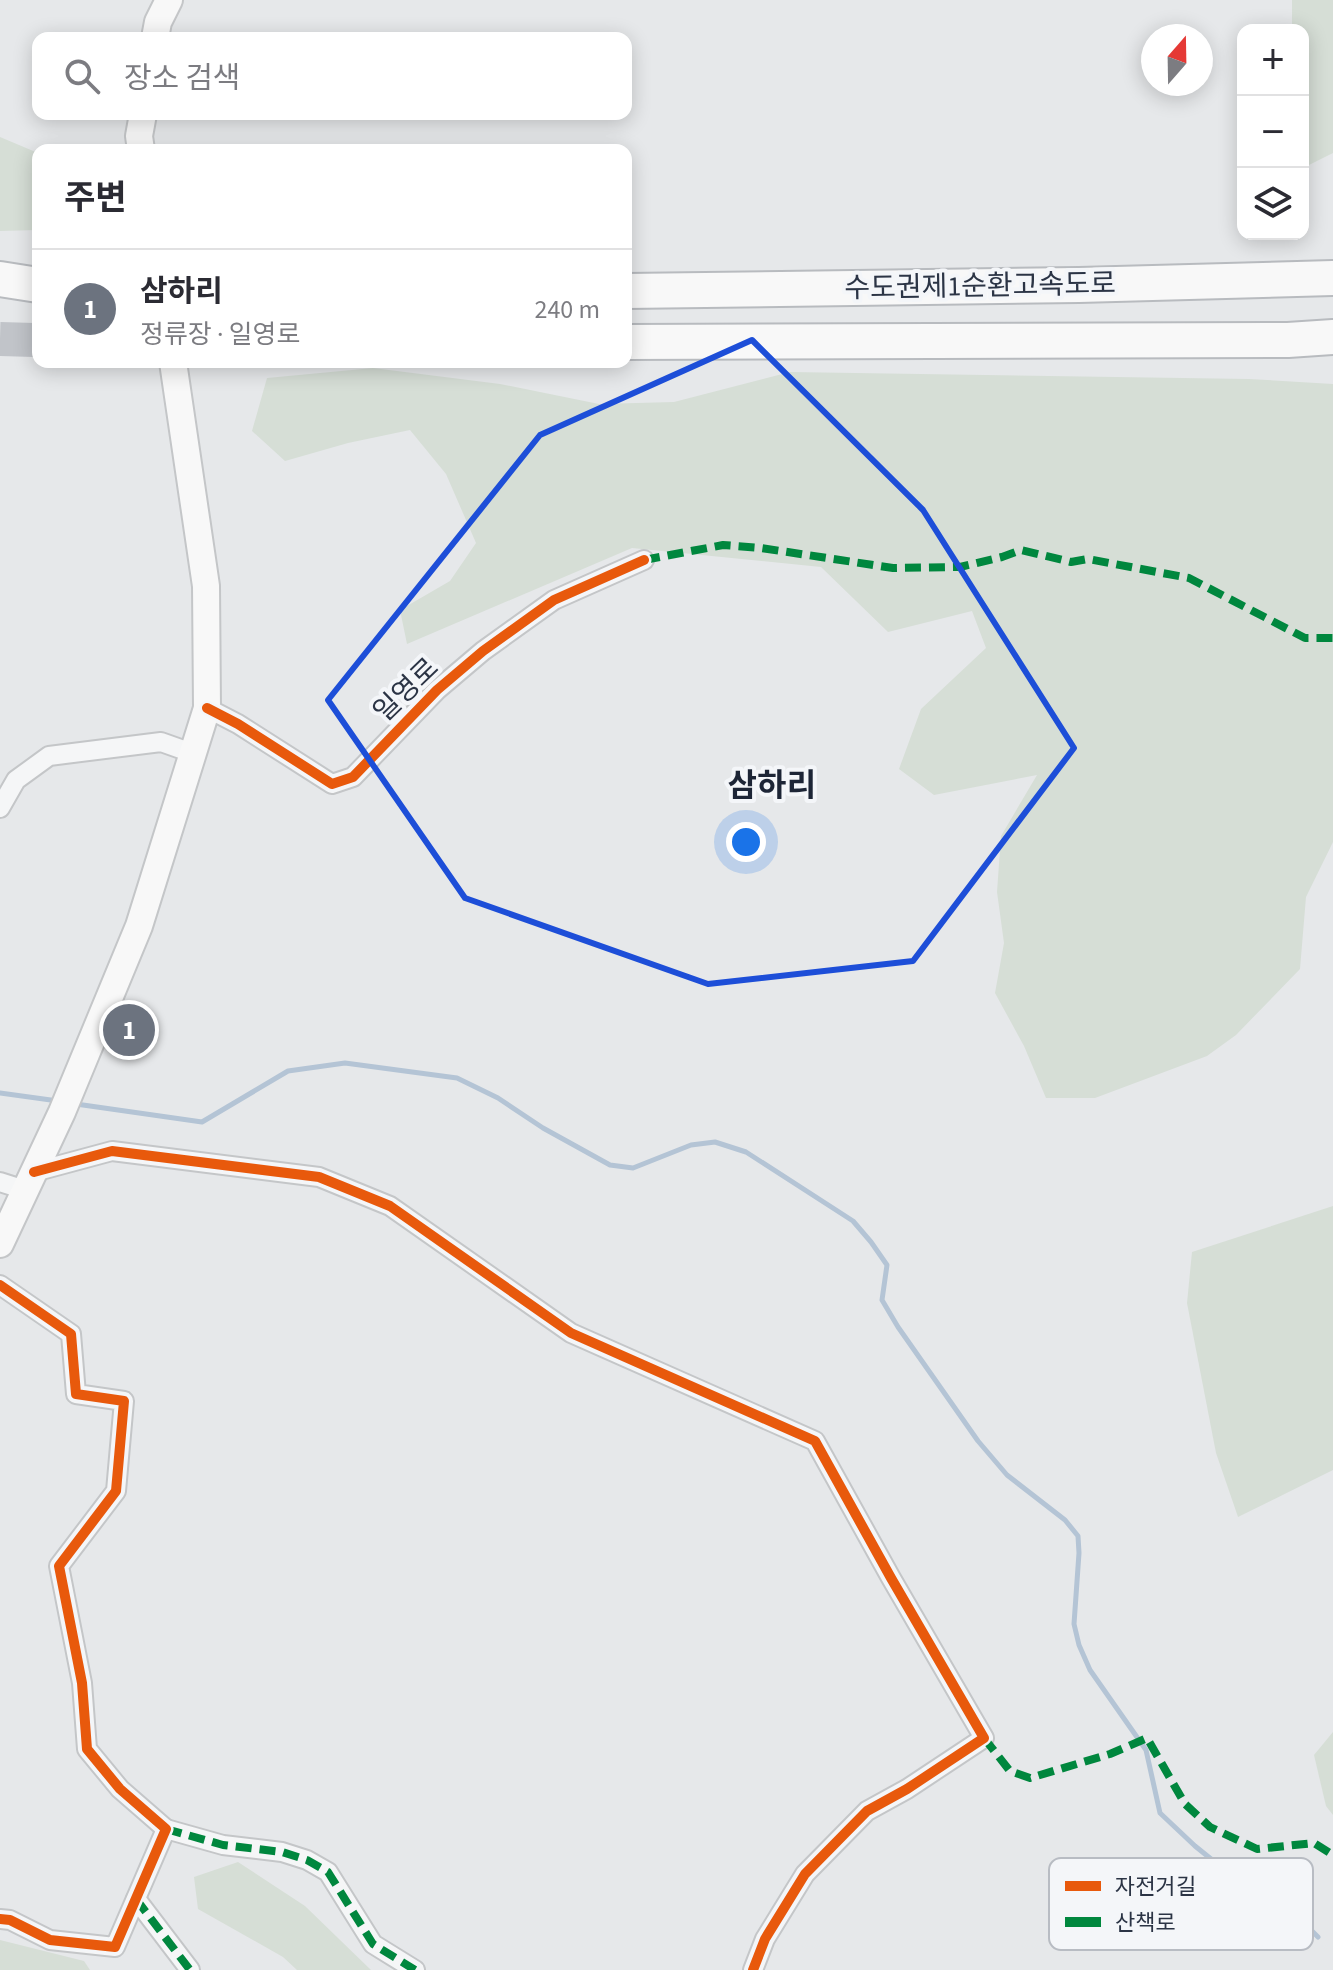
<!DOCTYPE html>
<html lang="ko">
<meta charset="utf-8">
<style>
:root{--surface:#fff;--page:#f7f7f7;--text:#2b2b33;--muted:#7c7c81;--line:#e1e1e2;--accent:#6c737f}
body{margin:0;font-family:"Source Sans 3","Noto Sans KR",sans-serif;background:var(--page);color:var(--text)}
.controls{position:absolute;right:24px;top:24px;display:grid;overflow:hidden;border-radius:16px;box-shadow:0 4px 20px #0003}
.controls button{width:72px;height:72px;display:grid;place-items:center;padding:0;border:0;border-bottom:2px solid var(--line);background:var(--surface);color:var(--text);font:40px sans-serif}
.compass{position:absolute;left:1141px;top:24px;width:72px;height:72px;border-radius:50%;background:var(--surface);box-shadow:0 4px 20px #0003;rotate:20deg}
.you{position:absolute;left:746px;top:842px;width:28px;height:28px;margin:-20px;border:6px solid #fff;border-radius:50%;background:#1a73e8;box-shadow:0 0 0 12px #1a73e833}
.badge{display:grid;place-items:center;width:52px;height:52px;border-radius:50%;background:var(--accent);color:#fff;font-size:26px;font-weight:700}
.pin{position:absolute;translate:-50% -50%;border:4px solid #fff;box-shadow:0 2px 8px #0006}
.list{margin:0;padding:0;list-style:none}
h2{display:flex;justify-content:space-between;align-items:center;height:104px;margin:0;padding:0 32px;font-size:34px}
h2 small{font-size:26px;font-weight:400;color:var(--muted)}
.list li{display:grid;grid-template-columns:52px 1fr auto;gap:24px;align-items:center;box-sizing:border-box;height:120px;padding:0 32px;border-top:2px solid var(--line)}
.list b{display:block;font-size:30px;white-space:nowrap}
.list p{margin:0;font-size:26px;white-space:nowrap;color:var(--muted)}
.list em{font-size:26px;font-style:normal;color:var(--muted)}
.icon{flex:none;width:44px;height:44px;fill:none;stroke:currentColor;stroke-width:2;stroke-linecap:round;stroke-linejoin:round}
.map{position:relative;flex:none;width:1333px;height:1970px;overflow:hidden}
.search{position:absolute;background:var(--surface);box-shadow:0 4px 20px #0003;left:32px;top:32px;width:600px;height:88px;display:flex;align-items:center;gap:20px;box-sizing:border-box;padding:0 28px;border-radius:16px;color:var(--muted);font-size:30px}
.panel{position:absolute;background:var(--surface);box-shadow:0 4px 20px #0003;left:32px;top:144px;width:600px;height:224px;border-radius:16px}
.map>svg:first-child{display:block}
</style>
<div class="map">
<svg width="1333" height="1970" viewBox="0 0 1333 1970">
<rect width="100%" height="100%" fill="#e6e8ea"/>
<g fill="#d6ded6">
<path d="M1292,0H1333V153L1303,168V30H1292Z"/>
<path d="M0,137L38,153V230L0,231Z"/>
<path d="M373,368L500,384L599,404L674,402L790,372L1249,379L1333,384V842L1306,897L1300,969L1236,1035L1207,1056L1095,1098H1046L1024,1046L995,993L1004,943L997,892L1001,836L1037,775L934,795L899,769L921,709L986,648L972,611L888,632L821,567L632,548L407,644L400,610L450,581L476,543L446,474L410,430L348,443L285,461L252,431L267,378Z"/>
<path d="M1333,1206V1470L1238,1517L1216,1453L1187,1303L1192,1252Z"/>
<path d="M1333,1732V1815L1326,1806L1314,1755Z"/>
<path d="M238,1862L305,1906L371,1970H297L283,1957L198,1909L194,1877Z"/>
<path d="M0,1940L84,1961L90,1970H0Z"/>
</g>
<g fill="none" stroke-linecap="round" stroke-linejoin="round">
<g stroke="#b4c4d5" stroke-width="5">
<path d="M0,1093L58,1101"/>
<path d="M76,1104L202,1122L288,1071L345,1063L457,1078L498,1098L543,1128L610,1165L633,1168L691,1145L715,1142L746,1152L853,1221L871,1242L887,1265L882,1300L898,1327L978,1441L1007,1475L1065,1520L1078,1536L1079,1553L1074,1624L1079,1645L1090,1670L1146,1750L1160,1813L1195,1846L1221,1867L1260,1887L1289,1908L1318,1937"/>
</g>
<path stroke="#c1c4c9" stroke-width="34" stroke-dasharray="34 17" stroke-linecap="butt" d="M0,339L38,340"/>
<defs>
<g id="minor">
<path d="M207,708L238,724L332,784L353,777L437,690L483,651L554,600L644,560"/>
<path d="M0,808L16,780L49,756L161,742L192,753"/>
<path d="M34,1172L112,1151L319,1177L390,1206L571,1333L815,1441L891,1578L984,1738L907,1789L867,1811L805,1874L765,1939L753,1970"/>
<path d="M0,1182L25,1190"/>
<path d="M0,1285L71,1334L76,1394L124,1401L116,1491L59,1566L82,1683L87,1749L120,1789L166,1829L115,1947L50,1940L10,1920L0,1919"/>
<path d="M166,1829L223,1845L282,1852L307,1860L328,1872L373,1944L415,1970"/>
<path d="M136,1899L190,1970"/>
</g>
<g id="secondary">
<path d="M155,38L158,22L169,0"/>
<path d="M141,150L139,136L143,114"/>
<path d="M0,1244L62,1112L139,926L207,708L206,586L173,362"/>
</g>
<g id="motorway">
<path d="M0,279L38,285"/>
<path d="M626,291L1079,285L1333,278"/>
<path d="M626,342L1288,340L1333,337"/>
</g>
</defs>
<use href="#minor" stroke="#c4c6c8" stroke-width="22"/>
<use href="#secondary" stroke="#c4c6c8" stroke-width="30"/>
<use href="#motorway" stroke="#b8bbbf" stroke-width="38"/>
<use href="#minor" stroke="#f5f6f7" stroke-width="18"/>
<use href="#secondary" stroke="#f8f8f8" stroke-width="26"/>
<use href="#motorway" stroke="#f8f8f8" stroke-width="34"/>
<g stroke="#00873e" stroke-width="8" stroke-dasharray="16 8" stroke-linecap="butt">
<path d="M644,560L723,545L761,548L893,568L960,567L1002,557L1021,550L1071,562L1088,559L1189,578L1305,638H1333"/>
<path d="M984,1738L1010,1771L1030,1778L1110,1754L1147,1738L1185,1804L1210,1827L1257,1849L1314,1843L1333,1855"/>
<path d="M166,1829L223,1845L282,1852L307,1860L328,1872L373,1944L415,1970"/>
<path d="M136,1899L190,1970"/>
</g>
<defs>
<g id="cycleway">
<path d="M207,708L238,724L332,784L353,777L437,690L483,651L554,600L644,560"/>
<path d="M34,1172L112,1151L319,1177L390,1206L571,1333L815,1441L891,1578L984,1738L907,1789L867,1811L805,1874L765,1939L753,1970"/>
<path d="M0,1285L71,1334L76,1394L124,1401L116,1491L59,1566L82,1683L87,1749L120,1789L166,1829L115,1947L50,1940L10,1920L0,1919"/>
</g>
</defs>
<use href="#cycleway" stroke="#f4f6f9" stroke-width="15"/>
<use href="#cycleway" stroke="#e8590c" stroke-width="10"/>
</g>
<path fill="none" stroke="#1d4ed8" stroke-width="6" stroke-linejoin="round" d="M752,340L923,510L1074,748L913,961L708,984L465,898L328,700L540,435Z"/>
<g text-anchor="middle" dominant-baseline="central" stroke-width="8" stroke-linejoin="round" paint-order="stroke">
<g font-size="28" fill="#2b3445" stroke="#f4f6f9">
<text transform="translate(980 286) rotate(-1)">수도권제1순환고속도로</text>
<text transform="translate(406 690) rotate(-44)">일영로</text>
</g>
<g font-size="32" font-weight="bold" fill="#1d2536" stroke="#f4f6f9">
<text x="772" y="786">삼하리</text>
</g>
</g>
<rect x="1049" y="1858" width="264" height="92" rx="12" fill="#f4f6f9" stroke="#b8bcc3" stroke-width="2"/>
<rect x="1065" y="1881" width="36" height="10" fill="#e8590c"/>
<rect x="1065" y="1917" width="36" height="10" fill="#00873e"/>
<g font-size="22" fill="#2b3445">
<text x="1115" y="1894">자전거길</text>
<text x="1115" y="1930">산책로</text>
</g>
</svg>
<div class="controls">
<button>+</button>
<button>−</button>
<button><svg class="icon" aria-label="layers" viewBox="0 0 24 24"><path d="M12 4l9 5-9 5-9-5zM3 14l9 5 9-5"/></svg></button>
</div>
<svg class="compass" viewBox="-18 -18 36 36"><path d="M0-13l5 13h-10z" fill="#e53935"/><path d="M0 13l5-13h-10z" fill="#7c7c81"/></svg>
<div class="you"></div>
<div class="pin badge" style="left:129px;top:1030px">1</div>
<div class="search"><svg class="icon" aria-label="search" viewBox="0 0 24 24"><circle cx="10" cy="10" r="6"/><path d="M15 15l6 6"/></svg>장소 검색</div>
<section class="panel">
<h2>주변<small></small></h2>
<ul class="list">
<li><span class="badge">1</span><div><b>삼하리</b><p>정류장 · 일영로</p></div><em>240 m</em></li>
</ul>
</section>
</div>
